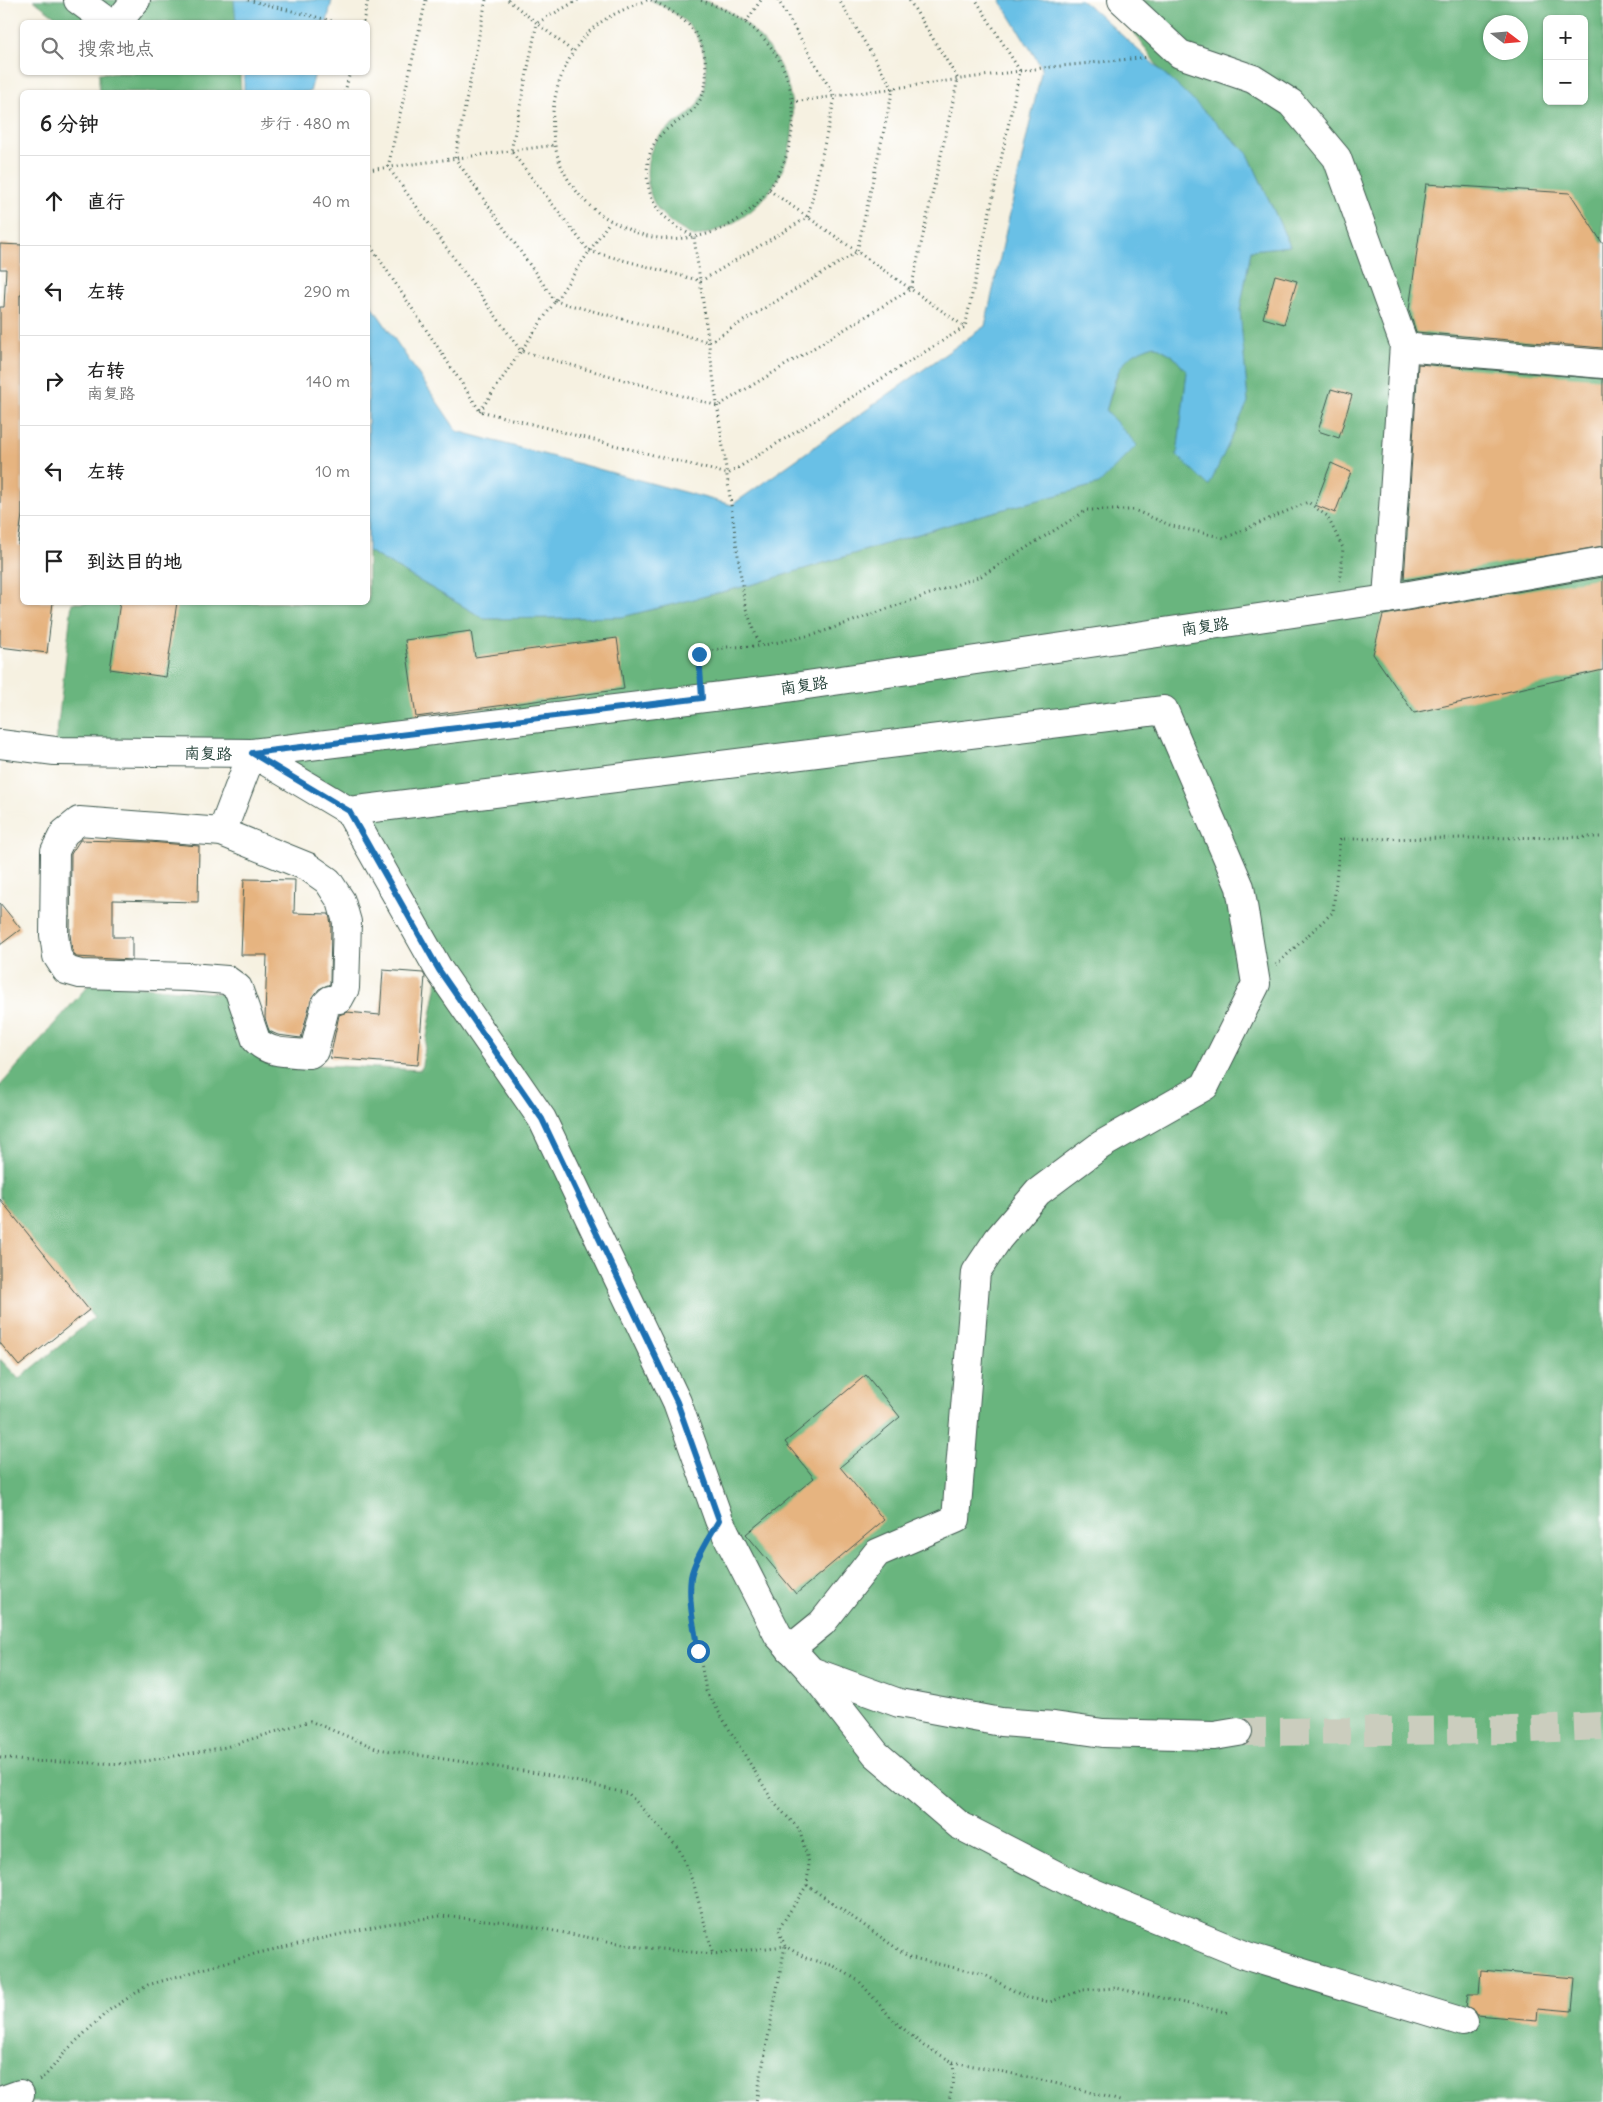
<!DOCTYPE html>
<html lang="zh">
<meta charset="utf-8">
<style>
:root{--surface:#fff;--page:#f6f6f6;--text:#222;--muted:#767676;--line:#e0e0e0}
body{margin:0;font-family:Delius,"LXGW WenKai TC",sans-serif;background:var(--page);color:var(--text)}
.controls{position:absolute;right:15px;top:15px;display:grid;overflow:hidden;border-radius:8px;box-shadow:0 1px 4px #0004}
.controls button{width:45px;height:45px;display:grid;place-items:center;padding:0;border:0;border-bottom:1px solid var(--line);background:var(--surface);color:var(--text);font:25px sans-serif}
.compass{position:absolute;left:1483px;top:15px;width:45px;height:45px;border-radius:50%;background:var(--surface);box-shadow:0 1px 4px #0004;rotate:106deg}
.stop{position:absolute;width:15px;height:15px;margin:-11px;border:4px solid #1f6fb2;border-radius:50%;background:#fff}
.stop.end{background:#1f6fb2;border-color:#fff;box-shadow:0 1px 5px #0008}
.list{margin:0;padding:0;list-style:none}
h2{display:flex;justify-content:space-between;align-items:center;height:65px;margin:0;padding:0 20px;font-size:21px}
h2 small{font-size:16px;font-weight:400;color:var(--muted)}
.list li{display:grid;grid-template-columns:32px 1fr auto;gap:15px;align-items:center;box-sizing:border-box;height:90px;padding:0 20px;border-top:1px solid var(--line)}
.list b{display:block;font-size:19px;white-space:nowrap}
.list p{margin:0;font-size:16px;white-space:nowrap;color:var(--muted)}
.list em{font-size:16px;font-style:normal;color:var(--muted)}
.icon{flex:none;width:28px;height:28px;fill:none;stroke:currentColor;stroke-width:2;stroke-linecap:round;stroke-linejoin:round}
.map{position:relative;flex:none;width:1603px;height:2102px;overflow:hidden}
.search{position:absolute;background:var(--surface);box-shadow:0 1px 4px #0004;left:20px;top:20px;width:350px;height:55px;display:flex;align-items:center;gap:12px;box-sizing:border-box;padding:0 18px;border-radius:8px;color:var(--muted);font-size:19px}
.panel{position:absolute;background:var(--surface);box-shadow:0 1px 4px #0004;left:20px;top:90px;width:350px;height:515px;border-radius:8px}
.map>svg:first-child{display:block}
</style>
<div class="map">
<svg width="1603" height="2102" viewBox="0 0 1603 2102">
<rect width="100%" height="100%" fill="#fff"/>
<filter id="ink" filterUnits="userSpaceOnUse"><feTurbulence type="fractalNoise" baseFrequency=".02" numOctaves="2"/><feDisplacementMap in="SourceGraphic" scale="10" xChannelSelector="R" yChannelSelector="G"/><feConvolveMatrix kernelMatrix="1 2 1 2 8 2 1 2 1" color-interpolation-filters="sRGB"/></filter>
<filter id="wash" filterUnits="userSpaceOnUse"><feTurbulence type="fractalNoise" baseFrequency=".0096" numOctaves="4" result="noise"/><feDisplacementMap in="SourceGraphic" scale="20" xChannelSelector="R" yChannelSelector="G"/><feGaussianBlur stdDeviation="1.12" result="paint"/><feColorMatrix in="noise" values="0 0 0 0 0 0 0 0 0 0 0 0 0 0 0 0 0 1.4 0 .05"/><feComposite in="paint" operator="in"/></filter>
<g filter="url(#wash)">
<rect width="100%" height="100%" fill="#f6f1e1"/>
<g fill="#69b57e" stroke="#447959" fill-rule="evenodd">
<path d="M33,0H235L237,22H63Z"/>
<path d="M651,0C667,0 685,0 700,0C725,5 744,20 760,38C806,87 804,165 752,210C735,224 716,232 694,237C685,231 674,226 666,218C644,200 641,160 658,138C669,124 686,120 696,106C704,96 707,83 706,70C705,32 683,16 651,0Z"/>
<path d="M1112,0H1603V2102H0V1359L19,1379L94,1318L0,1199V1086L91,982L235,995L296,1064L421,1070L439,971L349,811L252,753L55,751L72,603L368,602V551L485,619L622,617L758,583L971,518L1099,484L1106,411L1121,363L1137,350L1154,345L1172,355L1187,372L1177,455L1248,402L1240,310L1251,250L1290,246L1248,154L1160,70ZM1547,19H1584V101H1547ZM1490,22H1520V52H1490Z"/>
<path d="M99,73H240L241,92H99Z"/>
</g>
<g fill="#69c0e6" stroke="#447e8d">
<path d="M234,0H332L327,22H236Z"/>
<path d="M1000,0H1081L1094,10L1180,88L1248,154L1290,246L1251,250L1240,310L1248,402L1209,486L1177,455L1187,372L1172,355L1154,345C1115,357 1117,376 1106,411L1137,445L1099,484L971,518L758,583L622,617L485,619L368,551V300L457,431L732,505L985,326L1042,68Z"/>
<path d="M244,73V72L315,73L310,92H244Z"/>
</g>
<g id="blocks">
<g fill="#e6b480">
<path d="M1426,184L1570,193L1603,244V348L1416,332L1409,310Z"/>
<path d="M0,244L22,245V295H20V344L22,343V515L18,545L22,546V602H53L47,653L0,647V307H4L6,269H0Z"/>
<path d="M1275,275L1297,281L1284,324L1263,318Z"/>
<path d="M1418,364L1603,379V546L1404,580Z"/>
<path d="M1331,389L1352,395L1339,438L1318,431Z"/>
<path d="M1331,463L1351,472L1335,513L1315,505Z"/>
<path d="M1603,577V670L1414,713L1373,654L1383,615Z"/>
<path d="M120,602H177L166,677L110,669Z"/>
<path d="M471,631L475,657L617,638L624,689L416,717L405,640Z"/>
<path d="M80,840L149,842L199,846L198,902L113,900V937H132V960L76,957L72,950L70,934L71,854Z"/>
<path d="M244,879L295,880L294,913L329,914L331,924L330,984L319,989L311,1000L301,1038L278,1035L269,1031L265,1018L267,955H241Z"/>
<path d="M0,903L21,929L0,945Z"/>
<path d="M383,970L423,973L425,976L418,1065L330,1058L339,1015L347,1012L380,1015Z"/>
<path d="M0,1199L89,1310L19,1366L0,1343Z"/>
<path d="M866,1375L900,1417L840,1467L884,1520L796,1594L746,1534L814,1478L785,1442Z"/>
<path d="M1481,1970L1575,1978L1572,2011L1538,2008L1537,2020L1476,2015L1474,2011L1466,2007L1468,1994H1479Z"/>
</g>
</g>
</g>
<g filter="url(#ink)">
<use href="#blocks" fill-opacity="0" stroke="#3f584e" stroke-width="1"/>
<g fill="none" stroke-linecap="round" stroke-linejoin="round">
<path stroke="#cbcdbe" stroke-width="28" stroke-dasharray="28 14" stroke-linecap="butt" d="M1238,1732L1510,1730L1603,1726"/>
<defs>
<g id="minor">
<path d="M78,0L108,22"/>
<path d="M1122,0L1180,54L1253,79L1291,103L1337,158L1404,344L1387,599"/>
<path d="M118,22L136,0"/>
<path d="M1404,344L1414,348L1603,364"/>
<path d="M0,744L55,751L252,753L780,689L1387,599L1603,561"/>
<path d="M349,811L1164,710L1240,887L1256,984L1205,1086L1101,1145L1038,1192L998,1239L976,1272L956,1519L877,1553L822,1623L790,1649"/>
<path d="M79,821L222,832L308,867L328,881L341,901L347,922L345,988L339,999L330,1000L326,1004L314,1051L310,1054C291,1052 270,1055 256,1040L238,988L227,980L189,977L80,974L66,970L57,956L54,935L55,851L64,833Z"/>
<path d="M222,832L252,753L349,811L439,970L542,1119L677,1402L719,1520L778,1635L811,1671L899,1703L1001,1722L1054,1726L1103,1733L1214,1736L1238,1732"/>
<path d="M811,1671L876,1754L959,1825L1077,1886L1247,1956L1463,2022"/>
<path d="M0,2101L20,2094"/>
</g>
</defs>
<use href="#minor" stroke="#3f584e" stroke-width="30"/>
<g stroke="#3f584e" stroke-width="3" stroke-dasharray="1 4" stroke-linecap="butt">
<path d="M248,0L336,22"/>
<path d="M426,0L388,167L521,351L718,406L911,289L958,79L909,0"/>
<path d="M486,0L455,158L555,301L709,342L857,252L893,89L839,0"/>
<path d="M508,0L572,51"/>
<path d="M578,0L537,23L511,151L589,251L701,281L808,217L835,97L778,0"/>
<path d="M647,0C606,16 583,27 564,70C547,107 548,154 574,188C590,210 606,219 630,230C648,238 665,240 685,238C772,231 822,126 775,53C757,26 730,10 700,0"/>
<path d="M651,0C683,16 705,32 706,70C707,83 704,96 696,106C686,120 669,124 658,138C641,160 644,200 666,218C674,226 685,231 694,237L745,606L760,646"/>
<path d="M363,22L368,0"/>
<path d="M746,22L761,0"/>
<path d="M345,92L350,72"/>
<path d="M792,102L1042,68L1149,57"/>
<path d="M368,170L555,145"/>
<path d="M769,190L965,327"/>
<path d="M368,242L480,411L728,474L965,327L1020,71L976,0"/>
<path d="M480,411L610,221"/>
<path d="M700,675L699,654L727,647L760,646L816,634L981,576L1087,510H1134L1172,526L1225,538L1308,502L1327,516L1343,548L1340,581"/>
<path d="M1276,965L1333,912L1340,839L1603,837"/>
<path d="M705,1545L691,1575V1606L706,1691L774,1803L799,1829L809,1863L807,1885L778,1930L785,1946L806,1958L834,1966L859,1981L893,2020L924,2046L953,2062L954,2076L949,2102"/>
<path d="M0,1758L27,1761L129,1764L226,1747L310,1721L378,1749L550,1775L629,1794L679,1849L694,1885L713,1954"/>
<path d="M807,1885L909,1957L985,1975L1025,1997L1050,2002L1082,1990L1116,1988L1230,2013"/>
<path d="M953,2062C1010,2073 1067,2084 1123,2102"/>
<path d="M39,2080L45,2076L68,2049L108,2011L148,1985L258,1953L381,1925L440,1916L507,1922L639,1947L713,1954L785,1946L756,2102"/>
</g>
<use href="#minor" stroke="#fff" stroke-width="28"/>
</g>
</g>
<g fill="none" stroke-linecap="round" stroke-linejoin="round" filter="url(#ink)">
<path stroke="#1f6fb2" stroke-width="6" d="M698,1651C694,1627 688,1601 691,1577C694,1560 710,1536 719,1520L677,1402L542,1119L439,970L349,811L252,753L702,698L699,654"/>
</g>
<g text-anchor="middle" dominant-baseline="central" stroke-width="5" stroke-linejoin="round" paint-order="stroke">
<g font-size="16" fill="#1f3d34" stroke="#fff">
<text transform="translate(1205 626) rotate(-8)">南复路</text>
<text transform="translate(804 685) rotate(-8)">南复路</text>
<text transform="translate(208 753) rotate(1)">南复路</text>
</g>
</g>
</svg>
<div class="controls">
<button>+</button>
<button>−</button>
</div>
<svg class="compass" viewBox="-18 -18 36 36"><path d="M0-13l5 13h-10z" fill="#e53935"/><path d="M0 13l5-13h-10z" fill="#767676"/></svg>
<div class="stop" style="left:698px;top:1651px"></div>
<div class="stop end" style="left:699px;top:654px"></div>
<div class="search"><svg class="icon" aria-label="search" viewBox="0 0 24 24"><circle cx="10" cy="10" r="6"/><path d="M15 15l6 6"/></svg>搜索地点</div>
<section class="panel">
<h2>6 分钟<small>步行 · 480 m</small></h2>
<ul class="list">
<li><svg class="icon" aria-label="ahead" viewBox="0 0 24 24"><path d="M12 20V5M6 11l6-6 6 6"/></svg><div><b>直行</b></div><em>40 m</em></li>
<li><svg class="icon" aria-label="left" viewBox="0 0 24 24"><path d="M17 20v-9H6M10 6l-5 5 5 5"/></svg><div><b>左转</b></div><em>290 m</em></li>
<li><svg class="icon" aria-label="right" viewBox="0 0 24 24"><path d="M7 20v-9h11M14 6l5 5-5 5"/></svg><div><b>右转</b><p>南复路</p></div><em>140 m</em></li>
<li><svg class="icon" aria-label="left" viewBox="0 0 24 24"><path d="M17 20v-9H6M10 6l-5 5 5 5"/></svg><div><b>左转</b></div><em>10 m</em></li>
<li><svg class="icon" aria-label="arrive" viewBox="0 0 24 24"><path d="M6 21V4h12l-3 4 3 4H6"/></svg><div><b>到达目的地</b></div></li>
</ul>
</section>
</div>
